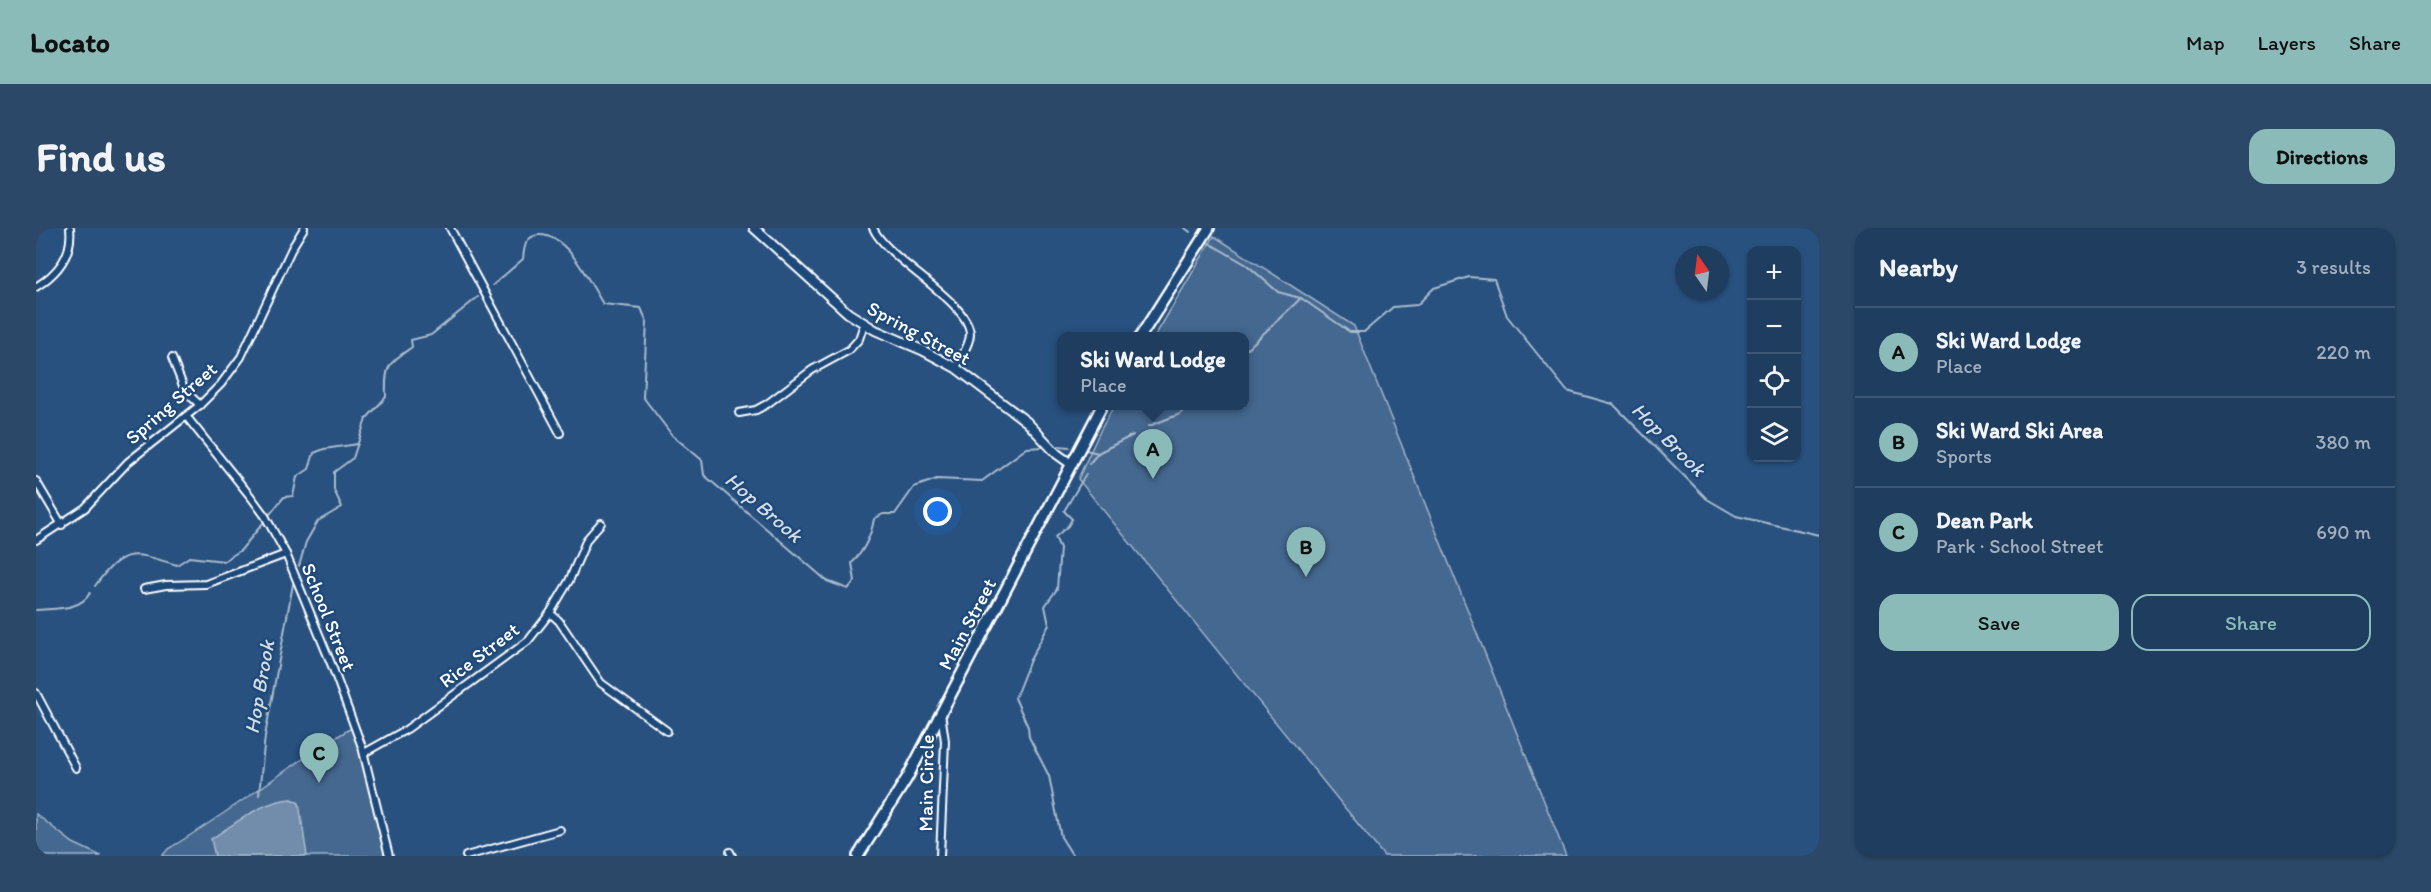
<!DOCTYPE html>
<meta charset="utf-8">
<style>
:root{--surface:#1e3d5f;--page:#2b4868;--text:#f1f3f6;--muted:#a1aebd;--line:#3c5674;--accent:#8bbbb9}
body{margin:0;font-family:Itim,sans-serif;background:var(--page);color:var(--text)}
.controls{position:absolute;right:18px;top:18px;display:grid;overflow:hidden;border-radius:12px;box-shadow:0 2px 4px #0004}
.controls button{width:54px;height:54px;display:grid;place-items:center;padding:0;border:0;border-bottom:2px solid var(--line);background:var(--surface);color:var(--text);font:30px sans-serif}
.compass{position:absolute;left:1639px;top:18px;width:54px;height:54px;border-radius:50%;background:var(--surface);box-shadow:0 2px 4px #0004;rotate:346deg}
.you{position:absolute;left:902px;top:284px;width:21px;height:21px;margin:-15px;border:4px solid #fff;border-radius:50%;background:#1a73e8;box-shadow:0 0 0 9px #1a73e833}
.badge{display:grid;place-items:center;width:39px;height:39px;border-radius:50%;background:var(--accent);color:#111;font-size:20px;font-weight:700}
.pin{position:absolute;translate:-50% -50px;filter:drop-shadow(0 2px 3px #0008)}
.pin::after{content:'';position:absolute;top:32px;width:21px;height:18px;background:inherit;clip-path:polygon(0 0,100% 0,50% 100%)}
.popup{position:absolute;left:1021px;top:104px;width:192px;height:78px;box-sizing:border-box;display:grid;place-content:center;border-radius:12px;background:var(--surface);filter:drop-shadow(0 2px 4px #0005);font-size:20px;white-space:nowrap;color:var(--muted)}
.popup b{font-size:22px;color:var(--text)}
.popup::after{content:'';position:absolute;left:50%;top:100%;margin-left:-12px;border:12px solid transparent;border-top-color:var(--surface)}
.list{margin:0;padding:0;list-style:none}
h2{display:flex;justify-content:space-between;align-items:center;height:78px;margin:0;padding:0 24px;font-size:26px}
h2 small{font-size:20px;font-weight:400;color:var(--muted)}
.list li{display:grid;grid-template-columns:39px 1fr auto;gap:18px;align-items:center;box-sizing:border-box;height:90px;padding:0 24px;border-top:2px solid var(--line)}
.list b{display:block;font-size:22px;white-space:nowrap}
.list p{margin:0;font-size:20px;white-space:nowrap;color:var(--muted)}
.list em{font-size:20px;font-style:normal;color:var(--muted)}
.actions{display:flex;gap:12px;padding:18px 24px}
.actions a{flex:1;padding:14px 0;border:2px solid var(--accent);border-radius:18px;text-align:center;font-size:21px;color:var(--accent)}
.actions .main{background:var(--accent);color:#111}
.icon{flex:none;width:33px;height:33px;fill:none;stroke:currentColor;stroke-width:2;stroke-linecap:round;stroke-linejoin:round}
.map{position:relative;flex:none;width:1783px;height:628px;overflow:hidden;border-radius:18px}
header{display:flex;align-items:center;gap:36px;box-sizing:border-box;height:84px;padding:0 30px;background:var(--accent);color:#111}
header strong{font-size:28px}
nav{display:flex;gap:33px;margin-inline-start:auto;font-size:21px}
.intro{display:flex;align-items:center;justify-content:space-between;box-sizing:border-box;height:144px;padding:0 36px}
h1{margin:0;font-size:42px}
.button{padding:15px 27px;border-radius:18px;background:var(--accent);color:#111;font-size:21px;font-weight:700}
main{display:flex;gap:36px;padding:0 36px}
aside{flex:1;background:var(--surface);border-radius:18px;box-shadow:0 2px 4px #0004}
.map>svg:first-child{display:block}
</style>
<header>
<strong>Locato</strong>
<nav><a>Map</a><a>Layers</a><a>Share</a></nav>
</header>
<div class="intro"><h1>Find us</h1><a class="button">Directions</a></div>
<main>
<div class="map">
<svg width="1783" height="628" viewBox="0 0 1783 628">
<rect width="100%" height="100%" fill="#28517f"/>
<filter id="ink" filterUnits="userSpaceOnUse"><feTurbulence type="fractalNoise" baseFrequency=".0167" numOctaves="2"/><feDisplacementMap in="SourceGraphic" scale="12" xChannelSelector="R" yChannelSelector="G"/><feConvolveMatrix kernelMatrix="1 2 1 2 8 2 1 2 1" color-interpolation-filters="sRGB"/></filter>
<g filter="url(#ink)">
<g fill="#446890" stroke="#a2b4c8" stroke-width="1.5">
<path d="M1178,8L1318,98L1530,628H1348L1042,251L1064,203L1078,178H1208V109L1119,108Z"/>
<path d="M317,499L326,525L351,628H126L132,621C196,583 253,537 317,499Z"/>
<path d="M0,586L37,615L65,628H0Z"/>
</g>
<path fill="#718dab" stroke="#aabbcd" stroke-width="1.5" d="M256,571L263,575L271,628H179L175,611C199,596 227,572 256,571Z"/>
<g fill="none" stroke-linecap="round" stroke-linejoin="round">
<g stroke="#aabbcd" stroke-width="2">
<path d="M1149,0L1154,4"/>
<path d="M1173,15L1211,37L1242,64L1264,70"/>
<path d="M457,57L487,31C488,20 489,8 503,7C532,6 553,54 567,76L605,80L611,94L607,169L636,207L666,232L668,247L791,353L812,361L819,353L816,335C828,323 835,308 838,291L847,286H859L878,259L901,251L946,253L991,220L1007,219"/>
<path d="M1208,124L1265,70L1314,104H1328L1357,79L1381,77L1398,60L1433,49L1458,51L1471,88L1531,163L1577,176L1671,271L1700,288L1783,307"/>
<path d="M1113,198L1144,186L1152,178"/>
<path d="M1023,218L1033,219"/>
<path d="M1050,222L1062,225L1097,207"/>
<path d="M1053,236L1062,225"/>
<path d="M234,286L248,269L257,268L261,249L273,241L278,225L288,221L322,216"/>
<path d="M263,338L270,314L282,293L306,279L298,262V244L317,230L330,191L350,169C349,137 351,137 376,119L375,112L395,107L442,69"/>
<path d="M59,358C88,318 98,324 141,337L153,329L188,333L205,322L227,295"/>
<path d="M0,382C18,380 44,383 54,365"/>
<path d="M223,567L229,508L257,356"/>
<path d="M1037,628L1025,609L1013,548L993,509L992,499L979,470L994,432L1013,397L1009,378L1021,361L1024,320L1019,309L1032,298L1036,291L1028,283L1050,246"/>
</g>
<defs>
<g id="minor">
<path d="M414,0L524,205"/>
<path d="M837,0C852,33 934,74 934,106C934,117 924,130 920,140"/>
<path d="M0,59C22,45 37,27 34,0"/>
<path d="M136,130L149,163L164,177"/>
<path d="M703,185L720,182L731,176L776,142L813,122L823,111L828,96"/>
<path d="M150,188L215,269L229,288L250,326L296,438L326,519L353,628"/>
<path d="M0,253L26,297"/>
<path d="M0,312L49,280L92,234L164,177L185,156L205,129L256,20L268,0"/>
<path d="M108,361L130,357L170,356L250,326"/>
<path d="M514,385L523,393L565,455L631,503"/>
<path d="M0,465L40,540"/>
<path d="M328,525L371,501L492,413L514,385L533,353L551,311L565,295"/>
<path d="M694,624L696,628"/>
<path d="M430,628L524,602"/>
<path d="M904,628L909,513L905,485"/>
</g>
<path id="tertiary" d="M718,0L812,85L839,102L886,122L920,140L991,194L1021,226L1035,236"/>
<g id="secondary">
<path d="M1104,109L1173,0"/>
<path d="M822,628L871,550L1066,178"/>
</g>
</defs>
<use href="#minor" stroke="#fff" stroke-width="10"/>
<use href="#tertiary" stroke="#fff" stroke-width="12"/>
<use href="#secondary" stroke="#fff" stroke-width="14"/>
<use href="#minor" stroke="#1f4a7a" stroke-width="6"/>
<use href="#tertiary" stroke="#1f4a7a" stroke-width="8"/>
<use href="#secondary" stroke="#1f4a7a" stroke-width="9"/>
</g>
</g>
<g text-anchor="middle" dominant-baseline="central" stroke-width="5" stroke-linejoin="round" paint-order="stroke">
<g font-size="20" fill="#fff" stroke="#1f4a7a">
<text transform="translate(883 105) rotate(28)">Spring Street</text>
<text transform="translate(135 175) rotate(-41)">Spring Street</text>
<text transform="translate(293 389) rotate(68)">School Street</text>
<text transform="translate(931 396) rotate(-62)">Main Street</text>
<text transform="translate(443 427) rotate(-37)">Rice Street</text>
<text transform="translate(890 555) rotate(-89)">Main Circle</text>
</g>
<g font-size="21" font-style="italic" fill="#d4dde6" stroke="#1f4a7a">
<text transform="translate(1633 211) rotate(45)">Hop Brook</text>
<text transform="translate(728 279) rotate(41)">Hop Brook</text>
<text transform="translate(223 459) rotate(-80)">Hop Brook</text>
</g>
</g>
</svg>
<div class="controls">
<button>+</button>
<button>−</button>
<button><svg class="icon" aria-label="locate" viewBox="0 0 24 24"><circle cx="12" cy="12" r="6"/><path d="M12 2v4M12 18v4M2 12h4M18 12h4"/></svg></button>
<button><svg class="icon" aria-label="layers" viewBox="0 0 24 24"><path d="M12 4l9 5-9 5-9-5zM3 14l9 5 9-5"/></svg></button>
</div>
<svg class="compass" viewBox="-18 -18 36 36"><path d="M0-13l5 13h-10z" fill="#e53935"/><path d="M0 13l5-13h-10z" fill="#a1aebd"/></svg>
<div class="you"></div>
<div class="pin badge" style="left:1117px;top:251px">A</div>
<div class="popup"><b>Ski Ward Lodge</b>Place</div>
<div class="pin badge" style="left:1270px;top:349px">B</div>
<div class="pin badge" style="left:283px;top:555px">C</div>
</div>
<aside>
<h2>Nearby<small>3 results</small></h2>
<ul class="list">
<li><span class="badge">A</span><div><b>Ski Ward Lodge</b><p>Place</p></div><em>220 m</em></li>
<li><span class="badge">B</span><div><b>Ski Ward Ski Area</b><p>Sports</p></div><em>380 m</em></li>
<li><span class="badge">C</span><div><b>Dean Park</b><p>Park · School Street</p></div><em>690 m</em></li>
</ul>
<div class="actions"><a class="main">Save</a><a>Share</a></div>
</aside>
</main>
